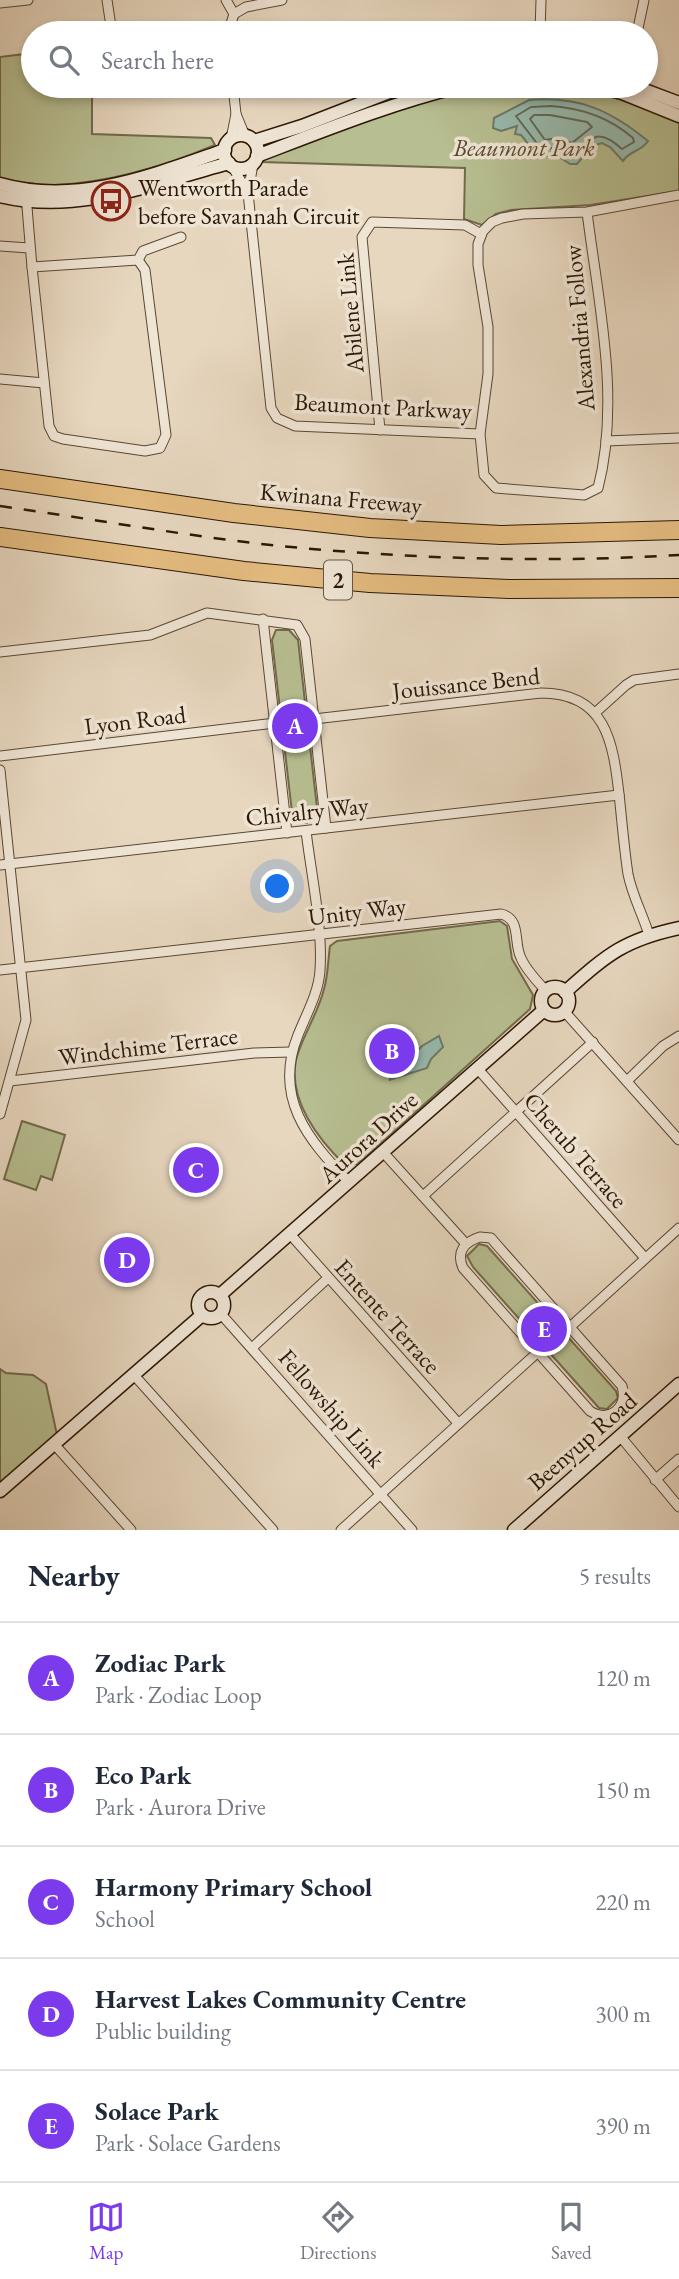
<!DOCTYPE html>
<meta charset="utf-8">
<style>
:root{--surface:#fff;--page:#f2f2f3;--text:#1f2937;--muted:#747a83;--line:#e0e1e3;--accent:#7c3aed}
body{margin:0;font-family:"EB Garamond",serif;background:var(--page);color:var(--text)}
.you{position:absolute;left:278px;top:887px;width:24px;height:24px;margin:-18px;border:5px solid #fff;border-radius:50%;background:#1a73e8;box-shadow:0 0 0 10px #1a73e833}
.badge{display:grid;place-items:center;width:46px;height:46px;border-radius:50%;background:var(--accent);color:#fff;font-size:23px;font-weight:700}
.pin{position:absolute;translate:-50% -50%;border:4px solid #fff;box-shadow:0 2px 7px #0006}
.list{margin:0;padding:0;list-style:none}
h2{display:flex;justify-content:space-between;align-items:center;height:91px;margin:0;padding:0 28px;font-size:30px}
h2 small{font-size:23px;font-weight:400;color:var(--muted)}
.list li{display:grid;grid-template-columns:46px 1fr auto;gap:21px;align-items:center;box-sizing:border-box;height:112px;padding:0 28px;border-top:2px solid var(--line)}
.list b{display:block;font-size:26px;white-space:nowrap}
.list p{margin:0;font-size:23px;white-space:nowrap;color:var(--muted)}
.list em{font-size:23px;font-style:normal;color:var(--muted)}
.icon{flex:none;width:38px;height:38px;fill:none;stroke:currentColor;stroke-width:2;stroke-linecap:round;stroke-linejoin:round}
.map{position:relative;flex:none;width:679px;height:1530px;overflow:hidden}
.search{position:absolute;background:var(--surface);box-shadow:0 4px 10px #0003;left:21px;right:21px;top:21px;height:77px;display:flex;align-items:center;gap:18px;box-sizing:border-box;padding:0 24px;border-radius:38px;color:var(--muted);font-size:26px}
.sheet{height:651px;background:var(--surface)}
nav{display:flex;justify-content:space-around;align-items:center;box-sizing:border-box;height:98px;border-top:2px solid var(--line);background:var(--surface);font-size:19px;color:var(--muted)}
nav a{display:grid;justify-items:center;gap:4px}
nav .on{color:var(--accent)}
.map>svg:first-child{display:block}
</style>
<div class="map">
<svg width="679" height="1530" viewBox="0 0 679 1530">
<rect width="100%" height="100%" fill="#e7d7bf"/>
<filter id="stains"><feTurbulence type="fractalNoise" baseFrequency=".00286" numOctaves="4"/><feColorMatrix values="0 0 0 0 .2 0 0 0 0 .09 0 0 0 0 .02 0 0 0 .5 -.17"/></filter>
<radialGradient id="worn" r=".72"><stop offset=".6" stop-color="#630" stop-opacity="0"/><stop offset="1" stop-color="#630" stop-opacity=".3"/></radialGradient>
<g fill="#b7be91" stroke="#726a4a" stroke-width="2">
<path d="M33,53V86H92V134L211,138L215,145C165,166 108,183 54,185C36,186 17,181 0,179V57Z"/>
<path d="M471,86H582L679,120V191L590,205L511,210L496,214L482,225L464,219L465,168L262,162L268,155L433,95Z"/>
<path d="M276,630H289L298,640L317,808L316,816L307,823L296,820L292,812L272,640Z"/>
<path d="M500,921L507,926L512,959L533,995L530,1009L358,1164L345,1165C318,1139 288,1100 296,1060C302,1036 318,1014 324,989C328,976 328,960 330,946L337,941Z"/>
<path d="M22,1121L65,1135L52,1180L41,1176L36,1190L4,1179Z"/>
<path d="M479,1244L487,1246L616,1391L618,1398L607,1409L599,1408L473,1267L467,1256Z"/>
<path d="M0,1369L6,1373L33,1375L46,1384L57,1435L0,1486Z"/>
</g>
<g fill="#97baae" stroke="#6c796a" stroke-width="2">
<path d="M529,100C579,96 610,110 648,141C641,152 630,150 623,161L610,147L602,143L592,146L577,164H570L555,154C533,162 534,149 521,135L515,134L517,126L501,131L493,128L494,118Z"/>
<path d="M439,1036L443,1047L431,1059L427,1068L389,1080L422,1046Z"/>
</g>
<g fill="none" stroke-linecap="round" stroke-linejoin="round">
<g stroke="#626859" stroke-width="2">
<path d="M551,106C581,108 610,118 633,138L634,142L622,149C597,127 592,137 574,157L557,147L542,150L516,116L531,107Z"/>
<path d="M550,115L587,122L592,127L572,143L557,138L545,140L530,119L534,115Z"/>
</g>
<defs>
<g id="street">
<path d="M107,0L112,33"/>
<path d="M226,0L234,14"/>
<path d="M0,3L28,0"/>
<path d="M228,33L234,14L246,7L282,0"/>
<path d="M540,33L541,0"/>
<path d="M637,33L644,0"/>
<path d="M236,114L245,136"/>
<path d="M231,139L236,114L233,86"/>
<path d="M253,164L248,193L271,408L277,418L295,426L480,434"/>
<path d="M232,166L248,193"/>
<path d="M26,195L32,267L138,260L143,251L181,237"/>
<path d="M587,212C598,301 621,400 598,488L584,495L496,488L484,475L480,434L488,374V327L478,265V244L483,231L492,222L502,218L523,214L587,212L679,195"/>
<path d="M0,246L29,248"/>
<path d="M32,267L49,426L54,436L63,439L145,451L160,448L166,435L145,270L138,260"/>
<path d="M0,379L44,383"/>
<path d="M380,430L362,237L372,222L465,225L481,234"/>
<path d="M606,441L679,438"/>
<path d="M263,619L287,833"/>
<path d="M0,652L150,635L207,613L297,625L305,639L326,828"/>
<path d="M595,713L626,685L634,680L679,674"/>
<path d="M314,719L541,693C606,693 613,742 619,794C622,821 624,848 628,874C632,895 643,915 649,935"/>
<path d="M0,756L275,723"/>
<path d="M0,770L26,1020L0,1114"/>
<path d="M306,831C311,873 323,929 320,970C319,992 306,1015 298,1035C273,1097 307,1139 349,1182"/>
<path d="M0,865L619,795"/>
<path d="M0,970L501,914C522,919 513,943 521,958C526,970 537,981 546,991"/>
<path d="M564,1011L679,1140"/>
<path d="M477,1068L645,1258"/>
<path d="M10,1081L254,1053L291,1052"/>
<path d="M627,1081L663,1046L679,1036"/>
<path d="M382,1151L466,1244"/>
<path d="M423,1196L593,1042"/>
<path d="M290,1234L458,1423"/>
<path d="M480,1237L491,1238L497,1245L622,1386C628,1408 609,1423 590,1411L463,1268C456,1252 464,1242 480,1237Z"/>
<path d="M221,1314L412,1530"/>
<path d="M570,1327L679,1228"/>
<path d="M253,1347L328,1278"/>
<path d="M133,1374L273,1530"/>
<path d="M620,1436L679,1507"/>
<path d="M54,1444L131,1530"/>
<path d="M655,1480L679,1459"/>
<path d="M341,1530L538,1352"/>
</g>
<g id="secondary">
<path d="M595,86L622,93L679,116"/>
<path d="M634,86L679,103"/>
<circle cx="241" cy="152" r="17"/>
<path d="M254,141L302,126L405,86"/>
<path d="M257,156C325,130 392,103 462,86"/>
<path d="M0,184C77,206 153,175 225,150"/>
<path d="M0,196C79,215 154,183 229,163"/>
<circle cx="555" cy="1001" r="14"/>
<path d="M565,992C607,955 623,940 679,928"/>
<circle cx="211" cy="1305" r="13"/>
<path d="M220,1295L544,1010"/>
<path d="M0,1491L202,1315"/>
<path d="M514,1530L679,1384"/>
</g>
<g id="highway">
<path d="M0,479L234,513L370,528L501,535L679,530"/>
<path d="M0,537L244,571L370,583L509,589L679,588"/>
</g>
</defs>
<use href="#street" stroke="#5b4733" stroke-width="11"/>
<use href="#secondary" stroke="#2c1704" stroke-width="15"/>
<use href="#highway" stroke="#2c1704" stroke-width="20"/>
<use href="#street" stroke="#efe5d5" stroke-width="9"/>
<use href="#secondary" stroke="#efe5d5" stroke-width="12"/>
<use href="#highway" stroke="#e4bc80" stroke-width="18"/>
<path stroke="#2c1704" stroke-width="2.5" stroke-dasharray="12 12" stroke-linecap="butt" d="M0,506C93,519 186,536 280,546C413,559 546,563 679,555"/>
</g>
<defs>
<symbol id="bus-ring" viewBox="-11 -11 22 22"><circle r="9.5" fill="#efe5d5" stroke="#8f2418" stroke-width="1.5"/><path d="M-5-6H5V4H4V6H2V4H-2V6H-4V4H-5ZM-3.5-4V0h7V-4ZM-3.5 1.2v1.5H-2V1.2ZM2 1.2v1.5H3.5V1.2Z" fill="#8f2418"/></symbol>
</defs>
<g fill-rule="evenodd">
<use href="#bus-ring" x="89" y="179" width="44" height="44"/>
</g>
<g text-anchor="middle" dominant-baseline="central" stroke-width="7" stroke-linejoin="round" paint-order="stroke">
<rect fill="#efe5d5" stroke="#665543" stroke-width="2" x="324" y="560.5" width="28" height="39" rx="5"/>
<g font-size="23" font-weight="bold" fill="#2c1704">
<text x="338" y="580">2</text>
</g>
<g font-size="24" font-style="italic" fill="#56492e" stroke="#efe5d5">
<text x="524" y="147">Beaumont Park</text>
</g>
<g font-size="24" fill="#2c1704" stroke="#efe5d5" text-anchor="start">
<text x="138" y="187">Wentworth Parade<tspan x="138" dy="28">before Savannah Circuit</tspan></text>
</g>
<g font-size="24" fill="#2c1704" stroke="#efe5d5">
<text transform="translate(350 313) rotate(-95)">Abilene Link</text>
<text transform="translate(579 328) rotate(-95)">Alexandria Follow</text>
<text transform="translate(383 406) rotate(3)">Beaumont Parkway</text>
<text transform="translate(341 498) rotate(5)">Kwinana Freeway</text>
<text transform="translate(466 683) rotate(-6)">Jouissance Bend</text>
<text transform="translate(135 720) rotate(-7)">Lyon Road</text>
<text transform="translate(307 811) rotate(-6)">Chivalry Way</text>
<text transform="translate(357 911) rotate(-7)">Unity Way</text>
<text transform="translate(148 1046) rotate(-7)">Windchime Terrace</text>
<text transform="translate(368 1137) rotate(-42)">Aurora Drive</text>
<text transform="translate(576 1150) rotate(49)">Cherub Terrace</text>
<text transform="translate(388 1316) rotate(48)">Entente Terrace</text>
<text transform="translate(332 1408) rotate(49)">Fellowship Link</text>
<text transform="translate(582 1441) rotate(-41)">Beenyup Road</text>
</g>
</g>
<rect width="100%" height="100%" filter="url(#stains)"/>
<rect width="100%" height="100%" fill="url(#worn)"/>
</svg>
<div class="you"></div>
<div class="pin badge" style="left:295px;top:726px">A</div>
<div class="pin badge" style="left:392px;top:1051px">B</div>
<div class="pin badge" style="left:196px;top:1170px">C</div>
<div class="pin badge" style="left:127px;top:1260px">D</div>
<div class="pin badge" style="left:544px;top:1329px">E</div>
<div class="search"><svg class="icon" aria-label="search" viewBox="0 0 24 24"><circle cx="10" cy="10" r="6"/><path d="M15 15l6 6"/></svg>Search here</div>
</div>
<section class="sheet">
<h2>Nearby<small>5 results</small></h2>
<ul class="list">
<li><span class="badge">A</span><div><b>Zodiac Park</b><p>Park · Zodiac Loop</p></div><em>120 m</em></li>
<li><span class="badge">B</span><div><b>Eco Park</b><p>Park · Aurora Drive</p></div><em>150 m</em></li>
<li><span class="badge">C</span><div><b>Harmony Primary School</b><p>School</p></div><em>220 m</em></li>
<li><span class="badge">D</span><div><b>Harvest Lakes Community Centre</b><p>Public building</p></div><em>300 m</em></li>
<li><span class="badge">E</span><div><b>Solace Park</b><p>Park · Solace Gardens</p></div><em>390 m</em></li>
</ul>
</section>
<nav>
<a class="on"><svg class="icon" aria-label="map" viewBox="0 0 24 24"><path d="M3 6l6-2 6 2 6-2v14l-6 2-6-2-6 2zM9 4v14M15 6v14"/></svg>Map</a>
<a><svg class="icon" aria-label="directions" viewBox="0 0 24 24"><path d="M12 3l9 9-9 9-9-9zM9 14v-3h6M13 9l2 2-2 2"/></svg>Directions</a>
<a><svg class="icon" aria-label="saved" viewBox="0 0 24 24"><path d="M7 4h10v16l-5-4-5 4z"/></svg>Saved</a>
</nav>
